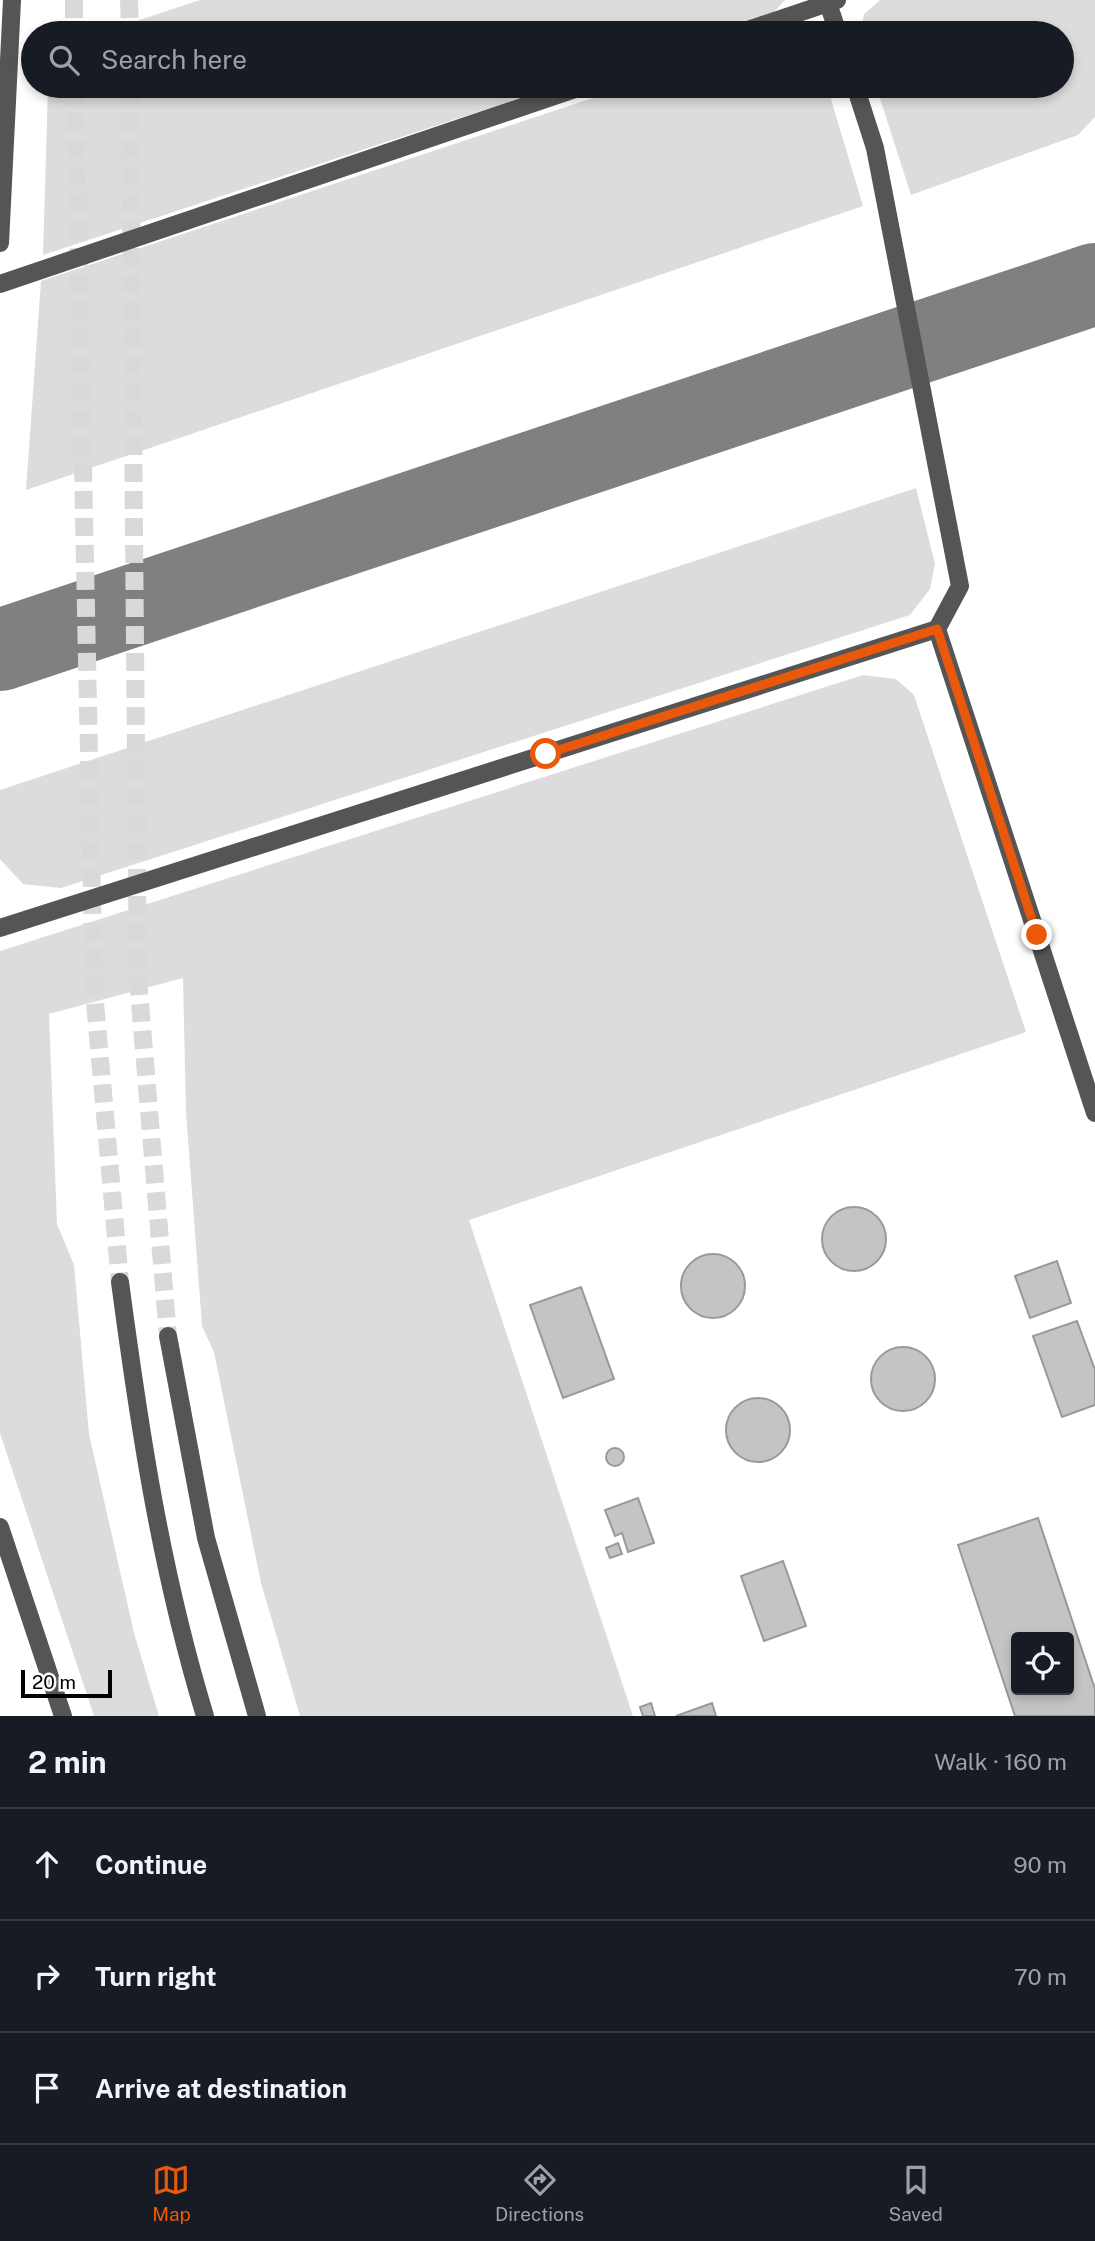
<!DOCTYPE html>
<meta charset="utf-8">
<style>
:root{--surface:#171b24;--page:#242831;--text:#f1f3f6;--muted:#9ea1a6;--line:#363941;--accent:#ea580c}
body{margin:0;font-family:"Public Sans",sans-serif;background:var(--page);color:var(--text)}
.controls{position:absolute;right:21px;bottom:21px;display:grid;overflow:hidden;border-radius:7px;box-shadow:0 4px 10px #0003}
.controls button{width:63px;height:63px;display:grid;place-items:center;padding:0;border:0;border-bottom:2px solid var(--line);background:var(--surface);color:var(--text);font:35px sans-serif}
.scale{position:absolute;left:21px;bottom:18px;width:91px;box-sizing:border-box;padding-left:7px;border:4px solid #000;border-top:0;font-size:19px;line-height:24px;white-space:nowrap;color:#000;-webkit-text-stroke:5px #fff;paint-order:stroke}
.stop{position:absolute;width:21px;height:21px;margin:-16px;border:5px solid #ea580c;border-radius:50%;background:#fff}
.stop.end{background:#ea580c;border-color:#fff;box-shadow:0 2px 7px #0008}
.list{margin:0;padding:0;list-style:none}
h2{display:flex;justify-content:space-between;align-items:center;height:91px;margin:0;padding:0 28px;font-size:30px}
h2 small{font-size:23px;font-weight:400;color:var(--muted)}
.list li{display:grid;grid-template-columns:46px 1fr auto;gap:21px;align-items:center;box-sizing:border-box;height:112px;padding:0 28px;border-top:2px solid var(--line)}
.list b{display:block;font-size:26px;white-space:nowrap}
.list em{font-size:23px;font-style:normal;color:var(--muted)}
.icon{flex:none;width:38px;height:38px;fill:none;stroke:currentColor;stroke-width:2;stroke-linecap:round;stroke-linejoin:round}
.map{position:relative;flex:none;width:1095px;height:1716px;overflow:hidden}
.search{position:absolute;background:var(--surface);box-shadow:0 4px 10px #0003;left:21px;right:21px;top:21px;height:77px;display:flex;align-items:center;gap:18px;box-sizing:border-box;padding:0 24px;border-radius:38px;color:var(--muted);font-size:26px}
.sheet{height:427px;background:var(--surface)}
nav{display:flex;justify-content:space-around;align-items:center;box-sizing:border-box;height:98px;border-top:2px solid var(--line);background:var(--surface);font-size:19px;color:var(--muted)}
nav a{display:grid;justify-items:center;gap:4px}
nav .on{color:var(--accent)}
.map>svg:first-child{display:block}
</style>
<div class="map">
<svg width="1095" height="1716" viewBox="0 0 1095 1716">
<rect width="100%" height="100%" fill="#fff"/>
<g fill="#dcdcdc">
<path d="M200,0H785L772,14L715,33H100Z"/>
<path d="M880,0H1095V117L1078,135L911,195L876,86H1062V33H861L864,14Z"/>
<path d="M48,86H556L43,255Z"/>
<path d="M629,86H827L863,206L26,490L41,281Z"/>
<path d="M916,488L935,564L930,589L910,615L61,888L23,884L0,859V790Z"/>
<path d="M863,675L896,679L914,695L1026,1032L469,1220L633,1716H300L261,1583L214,1352L202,1326L186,1112L183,978L49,1014L57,1224L74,1265L89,1434L134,1633L159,1716H94L0,1433V951Z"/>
</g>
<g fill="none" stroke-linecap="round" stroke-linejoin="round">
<path stroke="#808080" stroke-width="82" d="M0,650L1095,284"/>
</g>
<g fill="#c4c4c4" stroke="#999" stroke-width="2" fill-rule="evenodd">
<circle cx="854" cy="1239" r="32"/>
<circle cx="713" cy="1286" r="32"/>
<path d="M1057,1261L1071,1303L1030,1318L1015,1276Z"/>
<path d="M581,1287L614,1379L563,1398L530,1305Z"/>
<path d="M1077,1321L1095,1370V1405L1062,1417L1033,1336Z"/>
<circle cx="903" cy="1379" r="32"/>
<circle cx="758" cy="1430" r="32"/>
<circle cx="615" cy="1457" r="9"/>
<path d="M638,1498L654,1543L628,1552L622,1533L615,1536L605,1510Z"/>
<path d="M1038,1518L1095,1689V1716H1015L958,1545ZM1016,1637H1069V1690H1016Z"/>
<path d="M618,1543L622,1554L610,1558L606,1548Z"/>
<path d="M783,1561L806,1626L764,1641L741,1576Z"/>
<path d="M651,1703L655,1716H643L640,1707Z"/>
<path d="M712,1703L716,1716H676Z"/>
</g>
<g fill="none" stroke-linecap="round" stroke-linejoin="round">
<g stroke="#d9d9d9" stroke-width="18" stroke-dasharray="18 9" stroke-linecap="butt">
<path d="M74,0V33"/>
<path d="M129,0L130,33"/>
<path d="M75,86L94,992L120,1282"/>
<path d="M130,86L138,979L168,1336"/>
</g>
<g stroke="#555" stroke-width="18">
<path d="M827,0L838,33"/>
<path d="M739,33L837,0"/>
<path d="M855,86L875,148L960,586L937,629"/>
<path d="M0,243L12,0"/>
<path d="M0,284L584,86"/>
<path d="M0,928L937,629L1095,1113"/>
<path d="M120,1282C140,1432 161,1571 205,1716"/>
<path d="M168,1336L206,1538L257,1716"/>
<path d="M0,1527L63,1716"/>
</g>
</g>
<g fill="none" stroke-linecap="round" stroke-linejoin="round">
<path stroke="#ea580c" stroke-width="9" d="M546,754L937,629L1037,935"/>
</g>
</svg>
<div class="controls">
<button><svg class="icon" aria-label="locate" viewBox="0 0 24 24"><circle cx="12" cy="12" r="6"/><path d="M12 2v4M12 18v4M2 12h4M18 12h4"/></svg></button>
</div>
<div class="scale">20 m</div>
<div class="stop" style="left:546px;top:754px"></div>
<div class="stop end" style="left:1037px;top:935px"></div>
<div class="search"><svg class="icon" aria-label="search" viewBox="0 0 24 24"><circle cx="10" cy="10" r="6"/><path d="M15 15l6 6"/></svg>Search here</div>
</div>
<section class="sheet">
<h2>2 min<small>Walk · 160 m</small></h2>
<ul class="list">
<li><svg class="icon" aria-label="ahead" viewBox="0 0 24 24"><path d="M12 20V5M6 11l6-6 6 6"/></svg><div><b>Continue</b></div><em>90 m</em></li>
<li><svg class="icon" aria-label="right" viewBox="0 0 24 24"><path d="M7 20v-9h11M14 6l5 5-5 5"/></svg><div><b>Turn right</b></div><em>70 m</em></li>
<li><svg class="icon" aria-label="arrive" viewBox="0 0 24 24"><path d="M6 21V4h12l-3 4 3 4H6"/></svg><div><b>Arrive at destination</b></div></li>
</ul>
</section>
<nav>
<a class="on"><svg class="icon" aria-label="map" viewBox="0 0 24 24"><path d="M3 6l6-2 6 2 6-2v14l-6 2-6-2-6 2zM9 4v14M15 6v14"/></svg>Map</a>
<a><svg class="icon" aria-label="directions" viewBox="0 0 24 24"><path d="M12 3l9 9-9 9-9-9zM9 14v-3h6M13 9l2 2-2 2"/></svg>Directions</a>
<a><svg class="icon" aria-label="saved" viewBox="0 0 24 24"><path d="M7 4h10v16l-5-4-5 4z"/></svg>Saved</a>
</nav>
